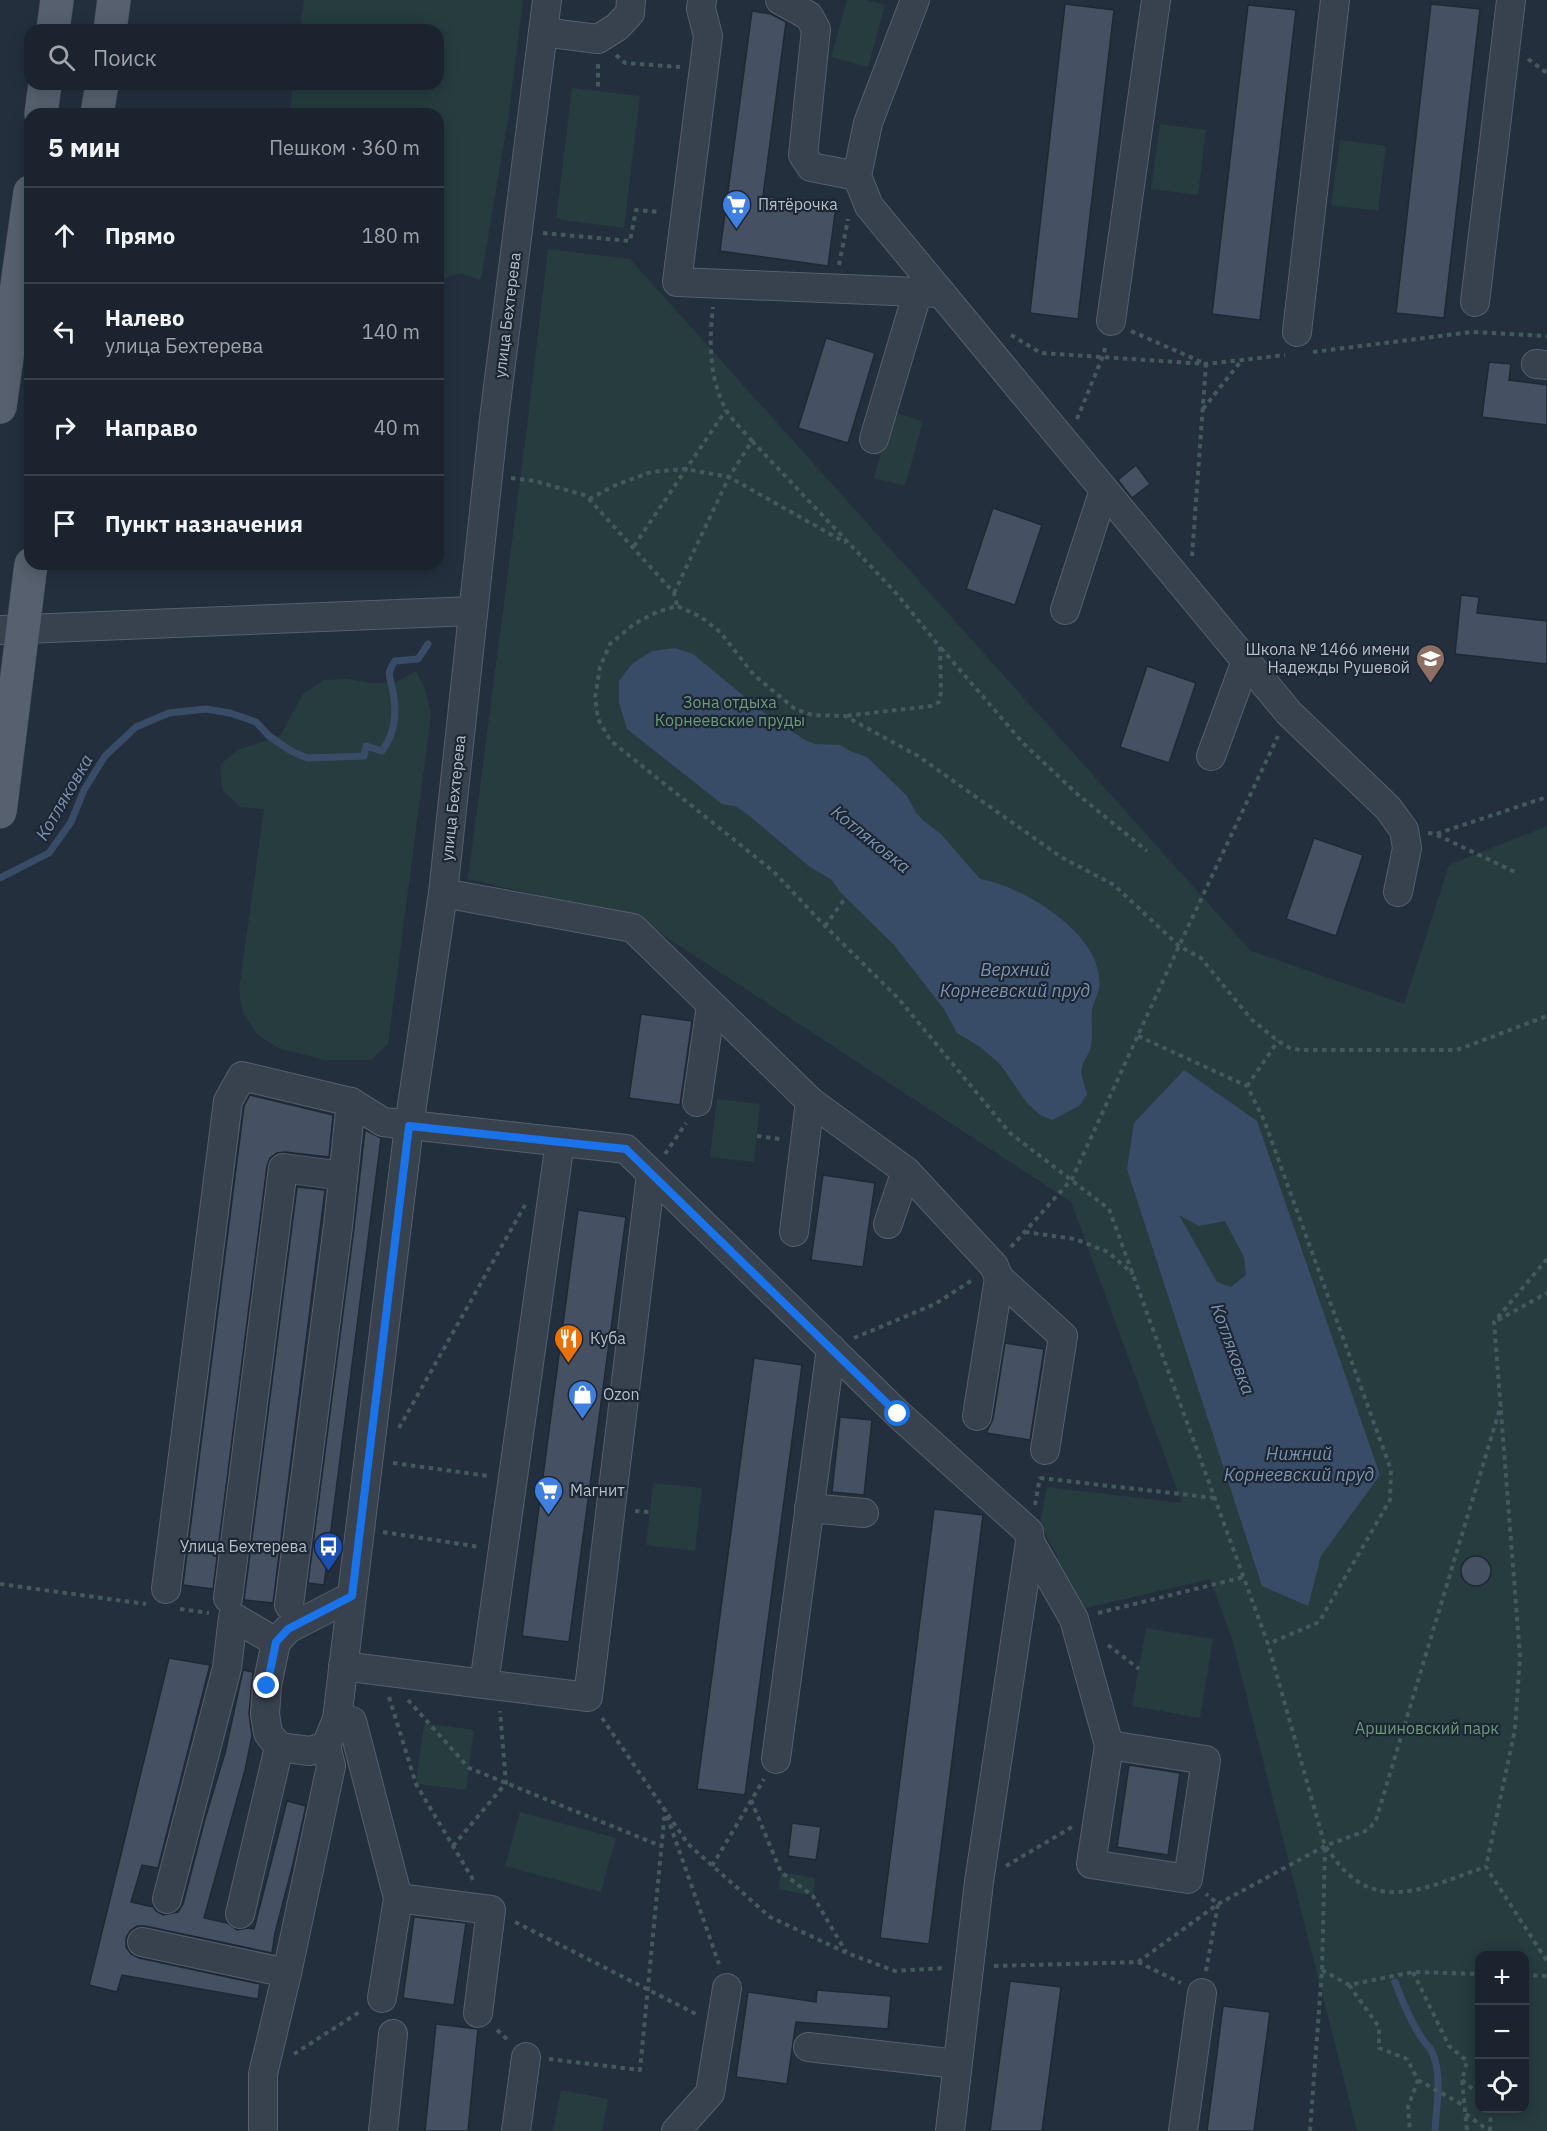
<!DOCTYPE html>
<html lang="ru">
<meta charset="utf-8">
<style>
:root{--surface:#1b232e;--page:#282f3a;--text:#f1f3f6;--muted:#a0a4aa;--line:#39404a}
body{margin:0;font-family:"IBM Plex Sans",sans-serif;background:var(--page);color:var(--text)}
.controls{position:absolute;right:18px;bottom:18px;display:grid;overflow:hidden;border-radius:12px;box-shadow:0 3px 15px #0003}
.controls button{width:54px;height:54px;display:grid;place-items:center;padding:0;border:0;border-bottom:2px solid var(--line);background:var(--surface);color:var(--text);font:30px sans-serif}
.stop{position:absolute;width:18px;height:18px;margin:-14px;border:4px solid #1a73e8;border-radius:50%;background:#fff}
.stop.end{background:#1a73e8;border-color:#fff;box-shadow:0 2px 6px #0008}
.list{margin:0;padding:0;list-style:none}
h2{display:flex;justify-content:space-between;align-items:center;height:78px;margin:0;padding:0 24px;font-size:26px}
h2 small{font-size:20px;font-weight:400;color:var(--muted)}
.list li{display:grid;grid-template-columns:39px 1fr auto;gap:18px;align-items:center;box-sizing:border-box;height:96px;padding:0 24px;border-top:2px solid var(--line)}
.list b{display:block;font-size:22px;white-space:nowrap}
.list p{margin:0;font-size:20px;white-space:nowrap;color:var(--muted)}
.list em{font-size:20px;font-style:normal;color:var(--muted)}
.icon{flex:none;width:33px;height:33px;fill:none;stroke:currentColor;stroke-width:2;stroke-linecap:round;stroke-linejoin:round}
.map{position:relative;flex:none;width:1547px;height:2131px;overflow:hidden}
.search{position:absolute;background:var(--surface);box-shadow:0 3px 15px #0003;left:24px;top:24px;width:420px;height:66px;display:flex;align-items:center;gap:15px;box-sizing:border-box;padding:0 21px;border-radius:18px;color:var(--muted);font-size:22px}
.panel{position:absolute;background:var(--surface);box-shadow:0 3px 15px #0003;left:24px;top:108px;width:420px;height:462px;border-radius:18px}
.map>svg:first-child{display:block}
</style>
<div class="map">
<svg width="1547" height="2131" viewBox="0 0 1547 2131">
<rect width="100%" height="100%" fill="#242f3e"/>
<g fill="#263c3f" fill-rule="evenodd">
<path d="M304,0H523L508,119L481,279C474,280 473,277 467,275C456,272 447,277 438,282V114H290L293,84H438V30H300Z"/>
<path d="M847,0H867L885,5L868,67L831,57Z"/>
<path d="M572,88L640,96L624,228L556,219Z"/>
<path d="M1160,124L1206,130L1198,195L1151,189Z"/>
<path d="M1340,140L1386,146L1378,211L1331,205Z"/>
<path d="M548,249L630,259L1251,951L1404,1004L1449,865L1547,826V2131H1357L1233,1642L1210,1579L1078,1610L1052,1565L1058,1557L1040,1524L1047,1487L1182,1503L1071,1202L637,918L468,879L527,426ZM1480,1956H1524V2108H1480Z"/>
<path d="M892,412L923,421L905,486L874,478Z"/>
<path d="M416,671L426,692L431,715L388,1044L371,1060H324L278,1048L258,1035L243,1014L239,990L264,809L241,807L222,790L220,765L237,750L280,736L303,694L324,680L347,679L370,683H395Z"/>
<path d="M717,1099L760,1104L754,1162L710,1157Z"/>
<path d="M653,1483L702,1488L695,1551L646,1545Z"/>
<path d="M1146,1628L1213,1639L1200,1718L1132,1706Z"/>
<path d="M424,1723L474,1730L466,1790L416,1784Z"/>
<path d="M520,1812L616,1838L601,1892L505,1866Z"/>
<path d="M781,1872L815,1878L813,1896L779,1889Z"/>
<path d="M561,2090L608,2099L602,2131H553Z"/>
</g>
<g fill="#394c67" fill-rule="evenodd">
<path d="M675,648L693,654L762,711L803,739L815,744L840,745L850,751L867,757L907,796L916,813L924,821L941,834L980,879C1023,886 1106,936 1099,988C1098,996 1093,1002 1092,1010C1091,1022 1093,1035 1091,1046C1090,1054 1083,1060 1082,1067C1080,1075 1085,1086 1087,1094L1079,1106L1052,1120L1040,1115L1027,1103L1000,1064L980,1047L957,1033L944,1009L894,945L840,892L832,880L810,867L747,814L735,806L722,804L627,729L619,703V681L632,664L652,651Z"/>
<path d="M1184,1070L1257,1121L1380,1475L1321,1556L1308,1606L1262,1586L1127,1169L1134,1123ZM1179,1215L1199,1226L1225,1221L1244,1257L1246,1275L1231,1287L1217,1282Z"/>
</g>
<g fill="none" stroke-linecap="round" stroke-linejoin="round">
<g stroke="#394c67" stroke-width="7">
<path d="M0,878L49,853L71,822L84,790L105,756L136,727L169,713L206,709L230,713L256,722L269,736L291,751L307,758L364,756L366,746L382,751C395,734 397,713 393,692C391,678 385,675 395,661L418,659L428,644"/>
<path d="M1395,1982C1402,2001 1410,2020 1421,2037C1424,2042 1430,2047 1432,2052C1443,2075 1436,2107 1435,2131"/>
</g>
</g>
<g fill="#455162" stroke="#1f2835" stroke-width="1.5">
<path d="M1065,4L1114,10L1078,319L1030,313Z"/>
<path d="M1431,4L1480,9L1444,318L1396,313Z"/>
<path d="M1248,5L1296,10L1260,320L1212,314Z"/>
<path d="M752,11L771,14L786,22L763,196L836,206L828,266L720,251Z"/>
<path d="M826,338L875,353L848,443L798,428Z"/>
<path d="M1489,362L1511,364L1509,380L1547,385V425L1482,417Z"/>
<path d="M1136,465L1150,484L1132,498L1118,480Z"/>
<path d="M993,508L1042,525L1015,605L966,589Z"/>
<path d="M1461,595L1479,597L1477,613L1547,621V664L1455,654Z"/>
<path d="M1147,666L1196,683L1169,763L1120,747Z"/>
<path d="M1314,838L1363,855L1336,936L1286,919Z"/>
<path d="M641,1014L692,1021L680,1105L629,1098Z"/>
<path d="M250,1095L333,1115L329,1157L285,1152L277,1153L270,1158L267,1166L213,1589L183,1585L244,1106Z"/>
<path d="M365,1130L381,1138L324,1585L308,1583L354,1228Z"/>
<path d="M823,1175L875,1183L863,1267L811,1260Z"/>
<path d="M297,1187L325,1190L273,1603L244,1600Z"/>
<path d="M578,1210L626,1217L569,1642L522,1636Z"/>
<path d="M1005,1343L1044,1349L1030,1440L986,1433L993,1419Z"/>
<path d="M754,1358L802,1365L745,1795L697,1789Z"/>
<path d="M840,1417L872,1420L864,1495L832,1492Z"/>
<path d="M934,1509L983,1515L929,1944L880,1938Z"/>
<circle cx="1476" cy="1571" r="15"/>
<path d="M169,1658L210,1665L158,1868L142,1865L131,1902L153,1907L156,1911L163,1915L178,1912L183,1904L205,1819L225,1753L243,1670L253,1672L249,1713L252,1736L245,1770L204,1918L227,1923L237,1930L248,1928L254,1929L287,1801L306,1806L293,1864L275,1933L272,1953L145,1926H137L130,1931L126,1938V1947L131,1954L139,1958L260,1984L258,1999L122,1975L117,1992L89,1985Z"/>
<path d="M1129,1765L1180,1773L1168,1855L1117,1847Z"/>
<path d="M792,1823L821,1827L816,1860L788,1856Z"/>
<path d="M414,1917L466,1923L454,2005L403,1998Z"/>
<path d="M1010,1981L1061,1987L1042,2131H990Z"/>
<path d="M817,1990L891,1996L888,2029L796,2022L787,2084L736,2077L748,1992L816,2002Z"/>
<path d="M1223,2006L1270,2012L1254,2131H1207Z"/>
<path d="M436,2024L478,2029L468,2131H425Z"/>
</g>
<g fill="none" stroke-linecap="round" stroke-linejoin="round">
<defs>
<g id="minor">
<path d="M702,0L701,9L708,36L677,282L941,293"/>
<path d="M780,0L809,16L816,29L803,155L811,167L857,176"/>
<path d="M915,0L868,123L857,176L869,206L1289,713L1388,808L1404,830L1407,848L1398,892"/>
<path d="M543,32L598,39L617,27L630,13L631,0"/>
<path d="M1475,302L1511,0"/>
<path d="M1111,321L1156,0"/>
<path d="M1297,332L1335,0"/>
<path d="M1536,364L1547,365"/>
<path d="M874,439L918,291"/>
<path d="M1065,610L1104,490"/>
<path d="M0,630L473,611"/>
<path d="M1211,756L1246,661"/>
<path d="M443,893L633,928L810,1101L906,1171L994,1266L999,1278L977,1416"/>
<path d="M697,1102L711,1005"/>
<path d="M560,1142L484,1684L588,1697L651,1174"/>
<path d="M888,1224L906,1171"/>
<path d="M794,1232L810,1101"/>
<path d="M999,1278L1063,1336L1045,1450"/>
<path d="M809,1508L864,1513"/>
<path d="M1030,1542L1074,1619L1109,1745L1091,1864L1188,1879L1206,1760L1109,1745"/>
<path d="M166,1589L228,1101L242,1076L351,1102L383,1122L626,1149L898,1414L1029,1532L1030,1542L979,1882L950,2131"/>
<path d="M352,1596L288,1629L276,1642L267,1686L265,1714L268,1733L279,1747L310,1751L326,1746L337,1719L409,1126L443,893L494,419L547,0"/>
<path d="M228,1598L283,1168L343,1176"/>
<path d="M289,1605L338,1226L351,1102"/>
<path d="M343,1666L484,1684"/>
<path d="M337,1719L352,1721L398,1898L382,1998"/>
<path d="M776,1759L831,1348"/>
<path d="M398,1898L491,1910L478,2013"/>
<path d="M167,1899L227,1668L233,1617L276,1642"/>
<path d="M240,1914L279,1747"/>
<path d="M142,1942L287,1973"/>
<path d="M808,2047L957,2064"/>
<path d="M263,2131V2074L287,1973L331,1766L326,1746"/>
<path d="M383,2131L393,2034"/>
<path d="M516,2131L526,2057"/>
<path d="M676,2131L710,2093L727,1988"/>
<path d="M1183,2131L1202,1993"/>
</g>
<g id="major">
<path d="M53,30L57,0"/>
<path d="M110,30L114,0"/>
<path d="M41,114L45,84"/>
<path d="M97,114L102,84"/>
<path d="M0,407L30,192"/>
</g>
</defs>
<use href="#minor" stroke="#565f6c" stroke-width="30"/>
<use href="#major" stroke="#414a57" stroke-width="34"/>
<g stroke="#44595c" stroke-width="4" stroke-dasharray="4.5 4.5" stroke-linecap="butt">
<path d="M616,55L625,63L680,67"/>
<path d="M1528,59L1547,73"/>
<path d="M598,64V91"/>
<path d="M543,233L630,241L636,210L660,212"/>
<path d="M839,265L848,219"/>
<path d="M1131,331L1206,364L1192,556"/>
<path d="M1011,335L1041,353L1206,364L1285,355"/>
<path d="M1313,352L1472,332L1547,336"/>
<path d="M1203,409L1241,361"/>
<path d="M1077,419L1103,356L1106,345"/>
<path d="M752,441L896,593L940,647L941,692L939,702L931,706L845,716"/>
<path d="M511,478L535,481L584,495L589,499L674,593L677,606"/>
<path d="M589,499L616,485L651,472L685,469L729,477L846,543"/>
<path d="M634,546L726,410"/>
<path d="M674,593L729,477L752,441C744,431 731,420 725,408C709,377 709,341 713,307"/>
<path d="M941,648L1023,743L1076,793L1147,851"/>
<path d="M1428,833L1436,834L1547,797"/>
<path d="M1437,835L1515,872"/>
<path d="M825,926L846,897"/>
<path d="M1138,1036L1247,1086L1264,1120L1391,1470L1390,1500L1319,1622L1268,1644"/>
<path d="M1247,1086L1278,1041"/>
<path d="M757,1136L780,1139"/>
<path d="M665,1154L686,1123"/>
<path d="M1025,1232L1075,1239L1108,1252L1133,1274"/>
<path d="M1011,1247L1072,1179L1179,946L1278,736"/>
<path d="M1547,1259L1494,1322L1520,1656L1515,1729L1486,1867L1547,1961"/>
<path d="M1498,1320L1547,1293"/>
<path d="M854,1338L935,1304L974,1279"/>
<path d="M399,1428L525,1205"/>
<path d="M393,1463L489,1476"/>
<path d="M1040,1478L1215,1498"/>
<path d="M1035,1505L1040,1477"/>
<path d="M635,1511L649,1512"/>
<path d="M383,1532L480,1547"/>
<path d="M0,1584L146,1604"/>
<path d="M180,1609L209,1613"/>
<path d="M1098,1613L1244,1577"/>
<path d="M1108,1645L1139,1669"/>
<path d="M389,1697L416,1784L475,1883"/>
<path d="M408,1700L469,1768L661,1846"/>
<path d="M602,1718L688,1844L770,1917L847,1953L895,1971L944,1968"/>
<path d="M751,1800L781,1872L813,1896L846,1952"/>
<path d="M667,1816L719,1964"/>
<path d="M453,1846L506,1783L500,1711"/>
<path d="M1326,1847C1332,1855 1338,1865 1346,1872C1388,1913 1440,1881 1486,1867"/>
<path d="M712,1866L764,1779"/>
<path d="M1006,1866L1072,1827"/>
<path d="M515,1922L698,2015"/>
<path d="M1138,1962L1181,1983"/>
<path d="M994,1966L1138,1962L1218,1904L1325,1846L1368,1830L1376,1820L1501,1405"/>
<path d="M1322,1970L1349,1985L1413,1972L1480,1974"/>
<path d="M1206,1971L1218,1904L1206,1894"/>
<path d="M1413,1972L1449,2046L1467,2061L1462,2080L1467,2131"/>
<path d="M1524,1975L1547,1976"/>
<path d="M1349,1985L1379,2027V2048L1407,2059L1418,2080L1408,2107L1410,2131"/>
<path d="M497,2030L509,2041"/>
<path d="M294,2054L361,2011"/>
<path d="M549,2059L640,2070L665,1810"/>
<path d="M1418,2080L1465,2106"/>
<path d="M1462,2080L1480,2095"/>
<path d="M1466,2114L1489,2131"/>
<path d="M1310,2131L1322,1970L1325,1846L1268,1644L1109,1209L1010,1133L898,998L825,926L773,871L611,741L598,719L595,698L600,667L610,644L634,624L657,612L677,606L701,617L720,632L754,675L795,709L812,715L845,716L918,756L1061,857L1114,885L1179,946L1201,958L1251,1019L1278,1041L1290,1048L1300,1050H1457L1547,1016"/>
<path d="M1490,2131L1491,2108"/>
</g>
<use href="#minor" stroke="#38414e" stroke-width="28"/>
<use href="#major" stroke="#56606e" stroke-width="33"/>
<defs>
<path id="major-bridge" d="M0,812L31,564"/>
</defs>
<use href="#major-bridge" stroke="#414a57" stroke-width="34" stroke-linecap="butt"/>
<use href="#major-bridge" stroke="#56606e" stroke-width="33"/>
</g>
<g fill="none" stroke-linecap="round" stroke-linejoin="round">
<path stroke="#1a73e8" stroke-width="8" d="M267,1686L276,1642L288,1629L352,1596L409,1126L626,1149L898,1414"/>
</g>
<defs>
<symbol id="supermarket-pin" viewBox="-11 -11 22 30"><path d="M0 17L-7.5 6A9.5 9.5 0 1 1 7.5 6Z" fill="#3f7fe0" stroke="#1d2633"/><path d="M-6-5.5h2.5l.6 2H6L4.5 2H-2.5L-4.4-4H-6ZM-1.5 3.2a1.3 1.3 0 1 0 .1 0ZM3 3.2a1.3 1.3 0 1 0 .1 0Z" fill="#fff"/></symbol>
<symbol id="school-pin" viewBox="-11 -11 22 30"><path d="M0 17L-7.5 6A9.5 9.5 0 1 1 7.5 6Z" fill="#8d6e63" stroke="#1d2633"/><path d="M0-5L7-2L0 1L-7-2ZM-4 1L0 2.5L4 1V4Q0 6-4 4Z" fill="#fff"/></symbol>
<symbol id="restaurant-pin" viewBox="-11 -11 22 30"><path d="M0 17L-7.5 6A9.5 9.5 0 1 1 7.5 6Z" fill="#e8710a" stroke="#1d2633"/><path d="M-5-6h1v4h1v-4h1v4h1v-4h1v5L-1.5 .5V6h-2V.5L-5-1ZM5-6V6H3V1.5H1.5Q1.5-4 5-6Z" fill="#fff"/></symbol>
<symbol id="shop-pin" viewBox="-11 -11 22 30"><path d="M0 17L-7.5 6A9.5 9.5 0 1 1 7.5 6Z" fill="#3f7fe0" stroke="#1d2633"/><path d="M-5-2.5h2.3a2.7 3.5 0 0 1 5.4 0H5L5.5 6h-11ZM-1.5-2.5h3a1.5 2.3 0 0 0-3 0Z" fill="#fff"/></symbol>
<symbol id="bus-pin" viewBox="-11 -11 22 30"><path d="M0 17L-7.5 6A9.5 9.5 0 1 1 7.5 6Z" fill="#1a4fb4" stroke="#1d2633"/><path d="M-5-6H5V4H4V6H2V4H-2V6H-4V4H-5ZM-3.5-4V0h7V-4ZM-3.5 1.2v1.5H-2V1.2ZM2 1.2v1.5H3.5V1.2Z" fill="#fff"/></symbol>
</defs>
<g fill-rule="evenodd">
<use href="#supermarket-pin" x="720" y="188" width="33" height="45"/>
<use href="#school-pin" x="1414" y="642" width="33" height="45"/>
<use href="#restaurant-pin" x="552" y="1322" width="33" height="45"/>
<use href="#shop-pin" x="566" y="1378" width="33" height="45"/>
<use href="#supermarket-pin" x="532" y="1474" width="33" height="45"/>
<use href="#bus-pin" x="312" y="1530" width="33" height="45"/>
</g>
<g text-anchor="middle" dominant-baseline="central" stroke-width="4.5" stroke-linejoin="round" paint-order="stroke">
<g font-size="16" fill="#b4bcc9" stroke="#1d2633" text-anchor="start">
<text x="758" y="204">Пятёрочка</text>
<text x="1410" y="649" text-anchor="end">Школа № 1466 имени<tspan x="1410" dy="18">Надежды Рушевой</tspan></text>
<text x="590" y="1338">Куба</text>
<text x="603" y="1394">Ozon</text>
<text x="570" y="1490">Магнит</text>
<text x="307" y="1546" text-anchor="end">Улица Бехтерева</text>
</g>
<g font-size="16" fill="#b4bcc9" stroke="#1d2633">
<text transform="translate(507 315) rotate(-83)">улица Бехтерева</text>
<text transform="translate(453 798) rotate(-84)">улица Бехтерева</text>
</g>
<g font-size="16" fill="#6b9a76" stroke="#1d2633">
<text x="730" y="702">Зона отдыха<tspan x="730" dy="18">Корнеевские пруды</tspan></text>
<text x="1427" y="1728">Аршиновский парк</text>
</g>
<g font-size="18" font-style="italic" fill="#7c92b1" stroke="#1d2633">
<text transform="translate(64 797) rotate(-60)">Котляковка</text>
<text transform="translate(871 839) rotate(39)">Котляковка</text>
<text x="1015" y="969">Верхний<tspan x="1015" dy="21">Корнеевский пруд</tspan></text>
<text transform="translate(1233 1349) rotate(70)">Котляковка</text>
<text x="1299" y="1453">Нижний<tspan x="1299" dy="21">Корнеевский пруд</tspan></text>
</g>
</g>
</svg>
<div class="controls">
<button>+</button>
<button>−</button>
<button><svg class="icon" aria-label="locate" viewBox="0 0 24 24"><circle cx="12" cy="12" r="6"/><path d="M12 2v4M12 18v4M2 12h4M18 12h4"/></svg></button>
</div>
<div class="stop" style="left:898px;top:1414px"></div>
<div class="stop end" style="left:267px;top:1686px"></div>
<div class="search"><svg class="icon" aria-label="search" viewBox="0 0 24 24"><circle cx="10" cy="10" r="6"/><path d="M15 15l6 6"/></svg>Поиск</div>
<section class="panel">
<h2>5 мин<small>Пешком · 360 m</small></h2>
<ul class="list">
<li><svg class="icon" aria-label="ahead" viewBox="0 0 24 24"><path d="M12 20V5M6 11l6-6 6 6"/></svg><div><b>Прямо</b></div><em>180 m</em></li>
<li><svg class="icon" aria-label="left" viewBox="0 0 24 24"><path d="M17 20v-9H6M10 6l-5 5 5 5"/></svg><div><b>Налево</b><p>улица Бехтерева</p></div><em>140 m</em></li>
<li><svg class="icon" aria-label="right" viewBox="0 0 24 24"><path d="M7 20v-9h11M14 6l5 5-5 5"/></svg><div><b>Направо</b></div><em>40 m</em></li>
<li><svg class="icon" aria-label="arrive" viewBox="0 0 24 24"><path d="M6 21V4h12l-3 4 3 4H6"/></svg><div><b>Пункт назначения</b></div></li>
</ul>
</section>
</div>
